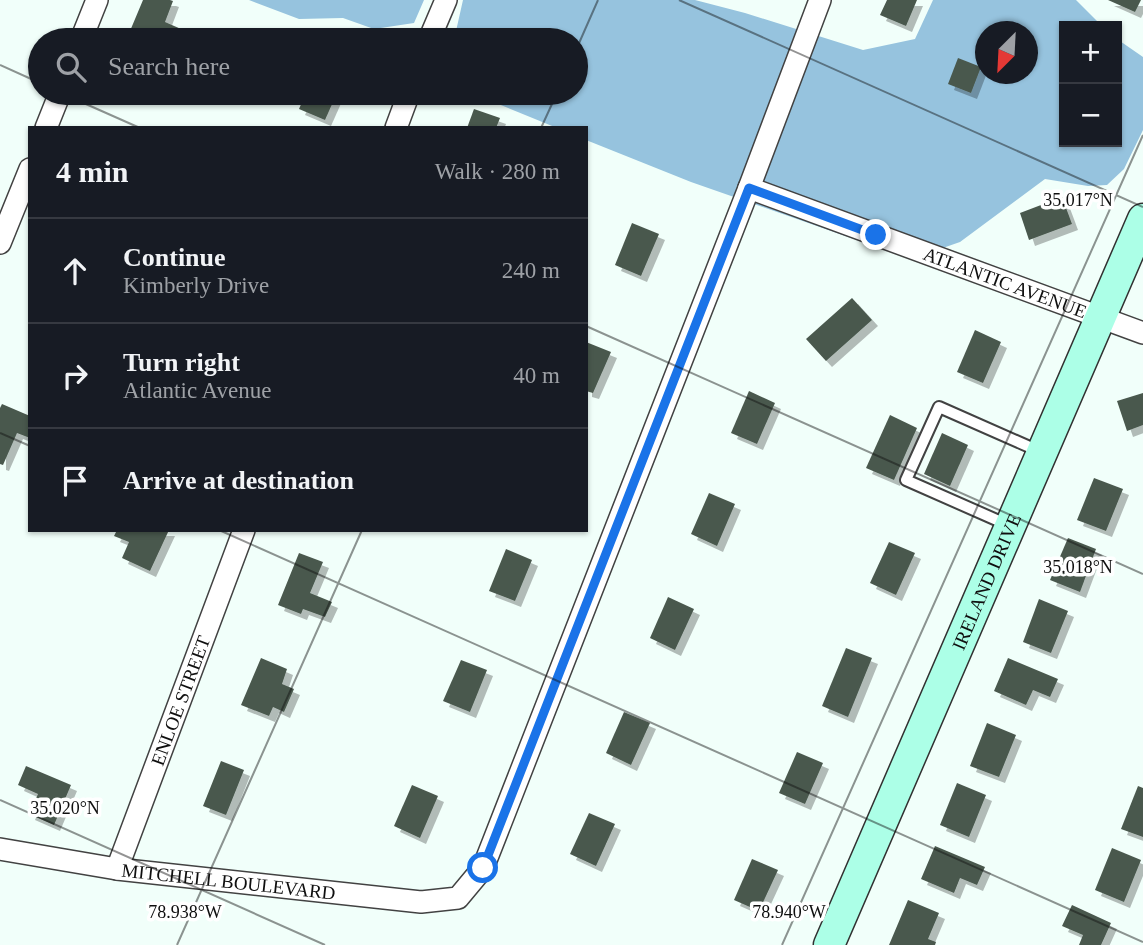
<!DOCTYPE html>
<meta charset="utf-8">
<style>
:root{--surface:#171b24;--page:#20242c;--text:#f1f3f6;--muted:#9ea1a6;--line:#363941}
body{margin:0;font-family:Georgia,serif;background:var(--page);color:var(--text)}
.controls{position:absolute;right:21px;top:21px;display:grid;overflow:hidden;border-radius:0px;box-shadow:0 2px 5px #0004}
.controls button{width:63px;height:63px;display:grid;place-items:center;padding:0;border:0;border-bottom:2px solid var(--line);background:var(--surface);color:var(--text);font:35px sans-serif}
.compass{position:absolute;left:975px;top:21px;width:63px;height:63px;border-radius:50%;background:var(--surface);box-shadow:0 2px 5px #0004;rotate:204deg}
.stop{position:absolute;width:21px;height:21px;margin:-16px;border:5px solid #1a73e8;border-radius:50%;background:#fff}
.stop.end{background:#1a73e8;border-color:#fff;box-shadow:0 2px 7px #0008}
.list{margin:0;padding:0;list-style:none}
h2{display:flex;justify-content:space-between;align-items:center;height:91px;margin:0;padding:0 28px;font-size:30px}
h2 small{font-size:23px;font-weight:400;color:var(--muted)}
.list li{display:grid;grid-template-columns:46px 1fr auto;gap:21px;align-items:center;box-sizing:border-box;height:105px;padding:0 28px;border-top:2px solid var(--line)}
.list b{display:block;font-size:26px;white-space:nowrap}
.list p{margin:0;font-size:23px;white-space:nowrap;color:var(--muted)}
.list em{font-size:23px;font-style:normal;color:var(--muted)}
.icon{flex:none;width:38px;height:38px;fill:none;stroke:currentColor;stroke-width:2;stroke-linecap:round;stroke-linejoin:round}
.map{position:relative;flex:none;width:1143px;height:945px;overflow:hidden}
.search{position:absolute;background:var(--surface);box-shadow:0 2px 5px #0004;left:28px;top:28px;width:560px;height:77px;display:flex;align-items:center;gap:18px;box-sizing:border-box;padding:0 24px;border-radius:38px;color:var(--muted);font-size:26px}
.panel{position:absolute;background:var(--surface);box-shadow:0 2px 5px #0004;left:28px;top:126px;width:560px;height:406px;border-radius:0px}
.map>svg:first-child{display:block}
</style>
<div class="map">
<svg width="1143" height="945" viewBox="0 0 1143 945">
<defs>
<filter id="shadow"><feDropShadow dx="6" dy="6" stdDeviation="0" flood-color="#0004"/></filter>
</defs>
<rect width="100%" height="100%" fill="#f1fffa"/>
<g fill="#96c3de" fill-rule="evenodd">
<path d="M249,0H424L414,23L374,29L343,18L299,19Z"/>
<path d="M463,0H695L745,13L863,50L915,39L933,0H1076L1102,26H1064V142H1117V39L1143,57V130L1124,169L1107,185L1088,186L1045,179L960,242L911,259L691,182L586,140V128H557L474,94L473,93H576V40H454ZM986,32H1028V74H986Z"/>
</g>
<g fill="#4a584d" filter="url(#shadow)">
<path d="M143,0H170L173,1L165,22L181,29L176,40H152L130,31Z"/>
<path d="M887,0H917L906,26L880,15Z"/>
<path d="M1108,0H1141L1135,12Z"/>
<path d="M958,58L981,67L971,93L948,84Z"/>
<path d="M306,93H337L325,120L299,109Z"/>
<path d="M474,109L500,118L496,128H467Z"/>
<path d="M1062,197L1072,224L1029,240L1020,213Z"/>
<path d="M632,223L659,234L641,276L615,265Z"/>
<path d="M852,298L872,320L826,361L806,339Z"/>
<path d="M975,330L1001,342L983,383L957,372Z"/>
<path d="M586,342L611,352L593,393L586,391Z"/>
<path d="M749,391L775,403L757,444L731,433Z"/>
<path d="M1143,393V425L1127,431L1117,401Z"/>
<path d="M2,404L30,416V438L17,433L3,465L0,464V408Z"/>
<path d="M890,415L917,428L894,480L866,468Z"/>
<path d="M942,433L968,445L950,486L924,474Z"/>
<path d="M1094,478L1123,489L1106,531L1077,520Z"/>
<path d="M709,493L735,504L717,546L691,534Z"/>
<path d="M117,530H169L150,571L122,558L129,542L114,536Z"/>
<path d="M1068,538L1096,549L1080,592L1050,580Z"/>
<path d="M889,542L915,553L896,595L870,583Z"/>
<path d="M506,549L532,560L515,601L489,591Z"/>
<path d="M299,553L323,562L310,593L332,602L325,617L303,609L301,614L278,605Z"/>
<path d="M668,597L694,609L675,650L650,638Z"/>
<path d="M1039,599L1068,611L1051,653L1023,642Z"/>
<path d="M846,648L872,658L848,717L822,706Z"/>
<path d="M261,658L287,669L282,684L294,689L284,712L273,707L269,716L241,705Z"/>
<path d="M1008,658L1058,679L1050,697L1033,690L1026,705L994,691Z"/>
<path d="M461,660L487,670L470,712L443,701Z"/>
<path d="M624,712L650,723L631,765L606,753Z"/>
<path d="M987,723L1016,735L999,777L970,766Z"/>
<path d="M797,752L823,763L805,804L779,793Z"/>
<path d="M221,761L244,770L226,815L203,806Z"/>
<path d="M26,766L71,785L54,825L29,814L38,794L18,785Z"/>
<path d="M957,783L986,795L969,837L940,825Z"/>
<path d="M412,785L438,796L420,838L394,826Z"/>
<path d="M1138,786L1143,788V837L1121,829Z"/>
<path d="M589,813L615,824L596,866L570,854Z"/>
<path d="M935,846L985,867L977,885L960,878L954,893L921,879Z"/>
<path d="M1112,848L1141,860L1124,902L1095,890Z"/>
<path d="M752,859L778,870L759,911L734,900Z"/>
<path d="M908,900L939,913L928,939L936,942L935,945H889Z"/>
<path d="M1072,905L1111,923L1101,945H1079L1083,935L1062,926Z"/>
</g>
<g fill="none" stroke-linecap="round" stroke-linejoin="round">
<defs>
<path id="lane" d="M1008,525L906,480L939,407L1041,452"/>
<g id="street">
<path d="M81,40L97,0"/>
<path d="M429,40L446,0"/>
<path d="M46,128L60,93"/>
<path d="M396,128L409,93"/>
<path id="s1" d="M749,188L1143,333"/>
<path d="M0,243L30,169"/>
<path id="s2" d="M0,849L117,869L421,902L458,898L483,868L749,188L820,0"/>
<path id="s3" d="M117,869L244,530"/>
</g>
<g id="secondary">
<path id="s4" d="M829,945L1143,219"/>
</g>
</defs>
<use href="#lane" stroke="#424242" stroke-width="14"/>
<use href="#street" stroke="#424242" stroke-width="24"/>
<use href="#secondary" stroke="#313131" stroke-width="33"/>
<use href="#lane" stroke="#fff" stroke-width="10"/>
<use href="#street" stroke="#fff" stroke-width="21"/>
<use href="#secondary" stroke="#acffe7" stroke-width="30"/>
</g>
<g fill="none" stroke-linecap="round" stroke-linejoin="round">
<path stroke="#1a73e8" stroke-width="9" d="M483,868L749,188L876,235"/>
</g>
<path fill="none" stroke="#0f0f0f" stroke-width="2" stroke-opacity="0.45" d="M679,0L1143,207M576,50L598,0M0,65L40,83M61,93L140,128M541,128L557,93M586,326L1143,574M0,433L30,446M219,530L1143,942M0,800L325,945M177,945L362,530M782,945L1143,135"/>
<g text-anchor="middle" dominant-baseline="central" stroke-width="7" stroke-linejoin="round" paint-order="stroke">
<g font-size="19" fill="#0f0f0f" stroke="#fff">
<text stroke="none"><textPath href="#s1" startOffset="273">ATLANTIC AVENUE</textPath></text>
<text stroke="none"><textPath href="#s4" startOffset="396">IRELAND DRIVE</textPath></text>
<text stroke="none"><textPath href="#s3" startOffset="180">ENLOE STREET</textPath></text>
<text stroke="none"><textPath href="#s2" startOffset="231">MITCHELL BOULEVARD</textPath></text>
</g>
</g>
<g font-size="18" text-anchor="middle" fill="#0f0f0f" stroke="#fff" stroke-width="7" stroke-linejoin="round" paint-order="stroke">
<text x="1078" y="206">35.017°N</text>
<text x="1078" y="573">35.018°N</text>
<text x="65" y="814">35.020°N</text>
<text x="185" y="918">78.938°W</text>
<text x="789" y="918">78.940°W</text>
</g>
</svg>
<div class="controls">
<button>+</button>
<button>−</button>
</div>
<svg class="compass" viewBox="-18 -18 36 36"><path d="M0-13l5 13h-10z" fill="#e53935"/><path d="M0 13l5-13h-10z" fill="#9ea1a6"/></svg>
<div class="stop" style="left:483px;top:868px"></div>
<div class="stop end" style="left:876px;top:235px"></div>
<div class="search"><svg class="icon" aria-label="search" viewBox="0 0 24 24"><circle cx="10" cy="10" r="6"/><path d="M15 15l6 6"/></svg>Search here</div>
<section class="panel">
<h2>4 min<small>Walk · 280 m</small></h2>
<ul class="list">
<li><svg class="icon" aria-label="ahead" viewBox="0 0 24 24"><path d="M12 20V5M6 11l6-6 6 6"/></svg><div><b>Continue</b><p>Kimberly Drive</p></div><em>240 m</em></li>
<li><svg class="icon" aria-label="right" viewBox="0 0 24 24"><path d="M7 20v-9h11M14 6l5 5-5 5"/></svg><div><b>Turn right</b><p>Atlantic Avenue</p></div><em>40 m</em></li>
<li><svg class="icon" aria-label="arrive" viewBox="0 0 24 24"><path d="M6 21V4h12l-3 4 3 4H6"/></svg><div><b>Arrive at destination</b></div></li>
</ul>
</section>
</div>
